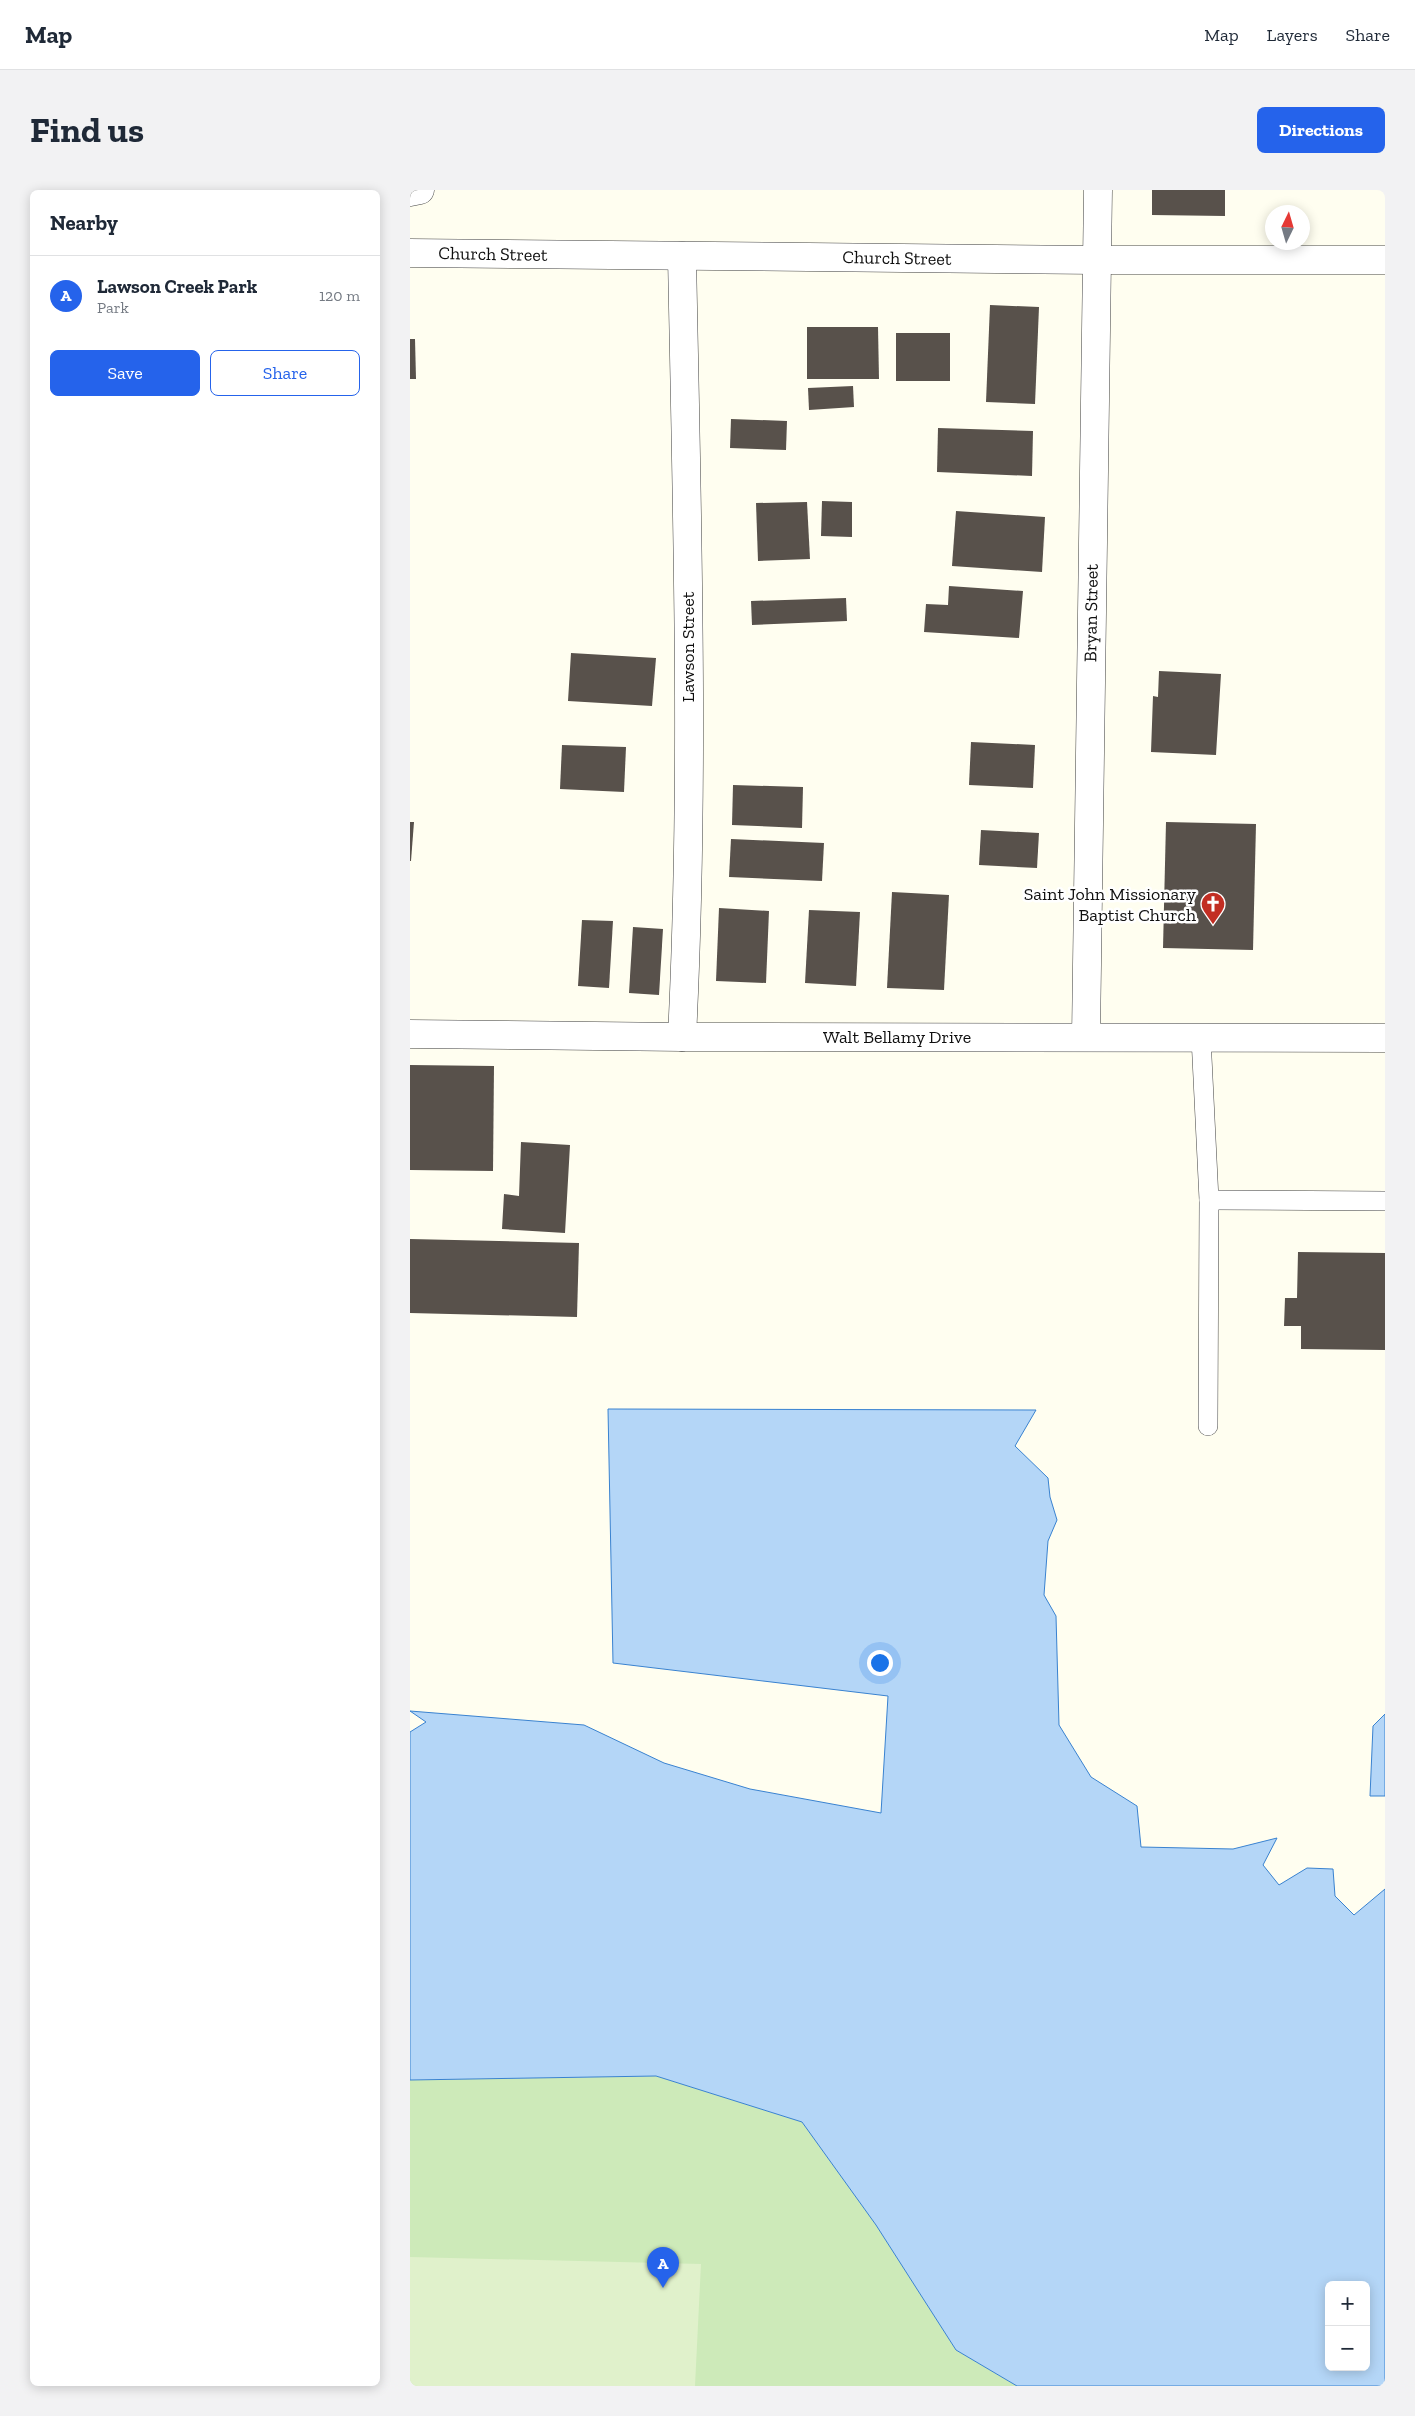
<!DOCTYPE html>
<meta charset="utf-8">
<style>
:root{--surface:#fff;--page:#f2f2f3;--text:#1f2937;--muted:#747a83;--line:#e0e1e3;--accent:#2563eb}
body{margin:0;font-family:"Zilla Slab",serif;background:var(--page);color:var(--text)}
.controls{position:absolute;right:15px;bottom:15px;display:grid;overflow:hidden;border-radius:8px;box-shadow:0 2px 12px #0003}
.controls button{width:45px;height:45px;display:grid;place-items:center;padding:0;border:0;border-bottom:1px solid var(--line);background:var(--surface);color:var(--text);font:25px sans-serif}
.compass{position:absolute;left:855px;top:15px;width:45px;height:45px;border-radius:50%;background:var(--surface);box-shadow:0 2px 12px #0003;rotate:5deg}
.you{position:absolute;left:469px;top:1472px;width:18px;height:18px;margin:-12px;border:4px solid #fff;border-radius:50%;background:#1a73e8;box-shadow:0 0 0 8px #1a73e833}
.badge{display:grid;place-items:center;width:32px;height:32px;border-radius:50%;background:var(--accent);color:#fff;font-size:16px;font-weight:700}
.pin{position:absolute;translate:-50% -41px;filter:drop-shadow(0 1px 2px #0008)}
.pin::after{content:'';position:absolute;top:26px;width:18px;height:15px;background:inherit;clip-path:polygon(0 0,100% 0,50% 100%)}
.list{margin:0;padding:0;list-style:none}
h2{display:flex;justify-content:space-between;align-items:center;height:65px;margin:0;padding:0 20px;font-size:21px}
h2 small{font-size:16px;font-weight:400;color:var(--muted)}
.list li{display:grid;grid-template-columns:32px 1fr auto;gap:15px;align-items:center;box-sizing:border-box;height:80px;padding:0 20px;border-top:1px solid var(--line)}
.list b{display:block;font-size:19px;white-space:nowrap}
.list p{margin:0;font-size:16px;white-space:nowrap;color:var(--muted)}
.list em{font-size:16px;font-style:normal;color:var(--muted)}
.actions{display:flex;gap:10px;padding:15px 20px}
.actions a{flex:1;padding:11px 0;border:1px solid var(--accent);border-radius:8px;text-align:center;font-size:18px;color:var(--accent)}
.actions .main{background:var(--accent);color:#fff}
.map{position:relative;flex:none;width:975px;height:2196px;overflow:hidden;border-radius:8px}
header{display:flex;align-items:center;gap:30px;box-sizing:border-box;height:70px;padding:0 25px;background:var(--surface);border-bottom:1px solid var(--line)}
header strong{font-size:24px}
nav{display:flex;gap:28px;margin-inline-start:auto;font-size:18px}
.intro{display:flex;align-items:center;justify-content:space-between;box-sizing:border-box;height:120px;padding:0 30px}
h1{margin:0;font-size:35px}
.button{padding:12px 22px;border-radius:8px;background:var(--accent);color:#fff;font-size:18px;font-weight:700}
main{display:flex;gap:30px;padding:0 30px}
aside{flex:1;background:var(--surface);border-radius:8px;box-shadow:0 2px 12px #0003}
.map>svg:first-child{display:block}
</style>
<header>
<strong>Map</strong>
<nav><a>Map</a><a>Layers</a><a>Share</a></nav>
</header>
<div class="intro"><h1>Find us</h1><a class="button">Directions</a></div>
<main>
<aside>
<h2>Nearby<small></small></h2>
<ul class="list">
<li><span class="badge">A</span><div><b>Lawson Creek Park</b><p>Park</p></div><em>120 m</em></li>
</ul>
<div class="actions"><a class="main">Save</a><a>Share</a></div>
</aside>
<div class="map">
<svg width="975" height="2196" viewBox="0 0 975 2196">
<rect width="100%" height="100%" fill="#fffef0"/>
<path fill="#cdeab9" d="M246,1886L392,1932L466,2035L546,2160L607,2196H0V1890Z"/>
<path fill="#e0f1cb" d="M0,2067L291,2074L285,2196H0Z"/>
<g fill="#b4d6f7" stroke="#3982d0" fill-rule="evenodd">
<path d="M198,1219L626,1220L605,1256L638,1288L640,1307L647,1330L638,1351L634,1405L646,1426L649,1535L681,1587L727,1616L731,1657L823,1659L867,1648L853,1675L869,1695L897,1678L923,1679L925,1706L944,1725L975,1699V2196H607L546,2160L466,2035L392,1932L246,1886L0,1890V1542L16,1532L0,1521L174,1535L254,1573L340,1599L471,1623L478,1506L203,1473ZM919,2095H956V2177H919Z"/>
<path d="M975,1524V1606H960L963,1536Z"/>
</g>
<g fill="#58514b">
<path d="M742,0H815V26L742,25Z"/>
<path d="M580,115L629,117L625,214L576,212Z"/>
<path d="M397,137H468L469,189H397Z"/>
<rect x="486" y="143" width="54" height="48"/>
<path d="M0,149H5L6,189H0Z"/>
<path d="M443,196L444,217L399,220L398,198Z"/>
<path d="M321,229L377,231L376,260L320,258Z"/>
<path d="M528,238L623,241L622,286L527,282Z"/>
<path d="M412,311L442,312V347L411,346Z"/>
<path d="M397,312L400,369L348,371L346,313Z"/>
<path d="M546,321L635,327L632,382L542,376Z"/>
<path d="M539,396L613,401L609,448L514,442L516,414L538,415Z"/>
<path d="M436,408L437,431L342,435L341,411Z"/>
<path d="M161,463L246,468L242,516L158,511Z"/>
<path d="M749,481L811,484L806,565L741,562L743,506L748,507Z"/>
<path d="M561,552L625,555L623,598L559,595Z"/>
<path d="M152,555L216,557L214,602L150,599Z"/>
<path d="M323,595L393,597L392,638L322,635Z"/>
<path d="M0,632H4L1,671H0Z"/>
<path d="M756,632L846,634L843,760L753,758Z"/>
<path d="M571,640L629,643L627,678L569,675Z"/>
<path d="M321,649L414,653L412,691L319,687Z"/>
<path d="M482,702L539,705L534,800L477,798Z"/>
<path d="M309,718L359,721L356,793L306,791Z"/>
<path d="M399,720L450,722L446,796L395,793Z"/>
<path d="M172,730L203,731L199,798L168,796Z"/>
<path d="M223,737L253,739L249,805L219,803Z"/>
<path d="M0,875L84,876L83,981L0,980Z"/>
<path d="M111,952L160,955L155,1043L92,1039L94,1004L109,1006Z"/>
<path d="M0,1049L169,1053L167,1127L0,1123Z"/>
<path d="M888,1062L975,1063V1160L891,1159V1136H874L875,1108H887Z"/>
</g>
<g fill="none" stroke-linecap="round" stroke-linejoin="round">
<defs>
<g id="lane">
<path d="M791,847L799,1010L798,1236"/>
<path d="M799,1010L975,1011"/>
</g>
<g id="street">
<path d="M0,2L10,0"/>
<path d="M0,63L687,70H975"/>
<path d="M0,844L272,847L975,848"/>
<path d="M676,846L688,0"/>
<path d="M272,847C285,587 277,326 272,66"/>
</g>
</defs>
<use href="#lane" stroke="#424242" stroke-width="20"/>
<use href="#street" stroke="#424242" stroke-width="29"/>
<use href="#lane" stroke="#fff" stroke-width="19"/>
<use href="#street" stroke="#fff" stroke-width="28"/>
</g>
<defs>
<symbol id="church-pin" viewBox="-11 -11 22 30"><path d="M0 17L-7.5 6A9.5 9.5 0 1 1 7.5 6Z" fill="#c22e23" stroke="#fff"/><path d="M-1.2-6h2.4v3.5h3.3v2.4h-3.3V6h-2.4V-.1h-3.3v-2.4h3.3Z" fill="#fff"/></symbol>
</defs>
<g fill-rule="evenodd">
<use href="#church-pin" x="789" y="700" width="28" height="38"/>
</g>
<g text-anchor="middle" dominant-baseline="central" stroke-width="5" stroke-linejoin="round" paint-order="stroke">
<g font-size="18" fill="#0f0f0f" stroke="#fff">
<text transform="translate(83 64) rotate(1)">Church Street</text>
<text transform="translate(487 68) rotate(1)">Church Street</text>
<text transform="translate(681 423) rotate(-89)">Bryan Street</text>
<text transform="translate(278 457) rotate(-90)">Lawson Street</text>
<text x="487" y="847">Walt Bellamy Drive</text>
</g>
<g font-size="18" fill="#0f0f0f" stroke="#fff" text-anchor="end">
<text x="786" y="704">Saint John Missionary<tspan x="786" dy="21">Baptist Church</tspan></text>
</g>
</g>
</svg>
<div class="controls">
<button>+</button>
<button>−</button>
</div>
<svg class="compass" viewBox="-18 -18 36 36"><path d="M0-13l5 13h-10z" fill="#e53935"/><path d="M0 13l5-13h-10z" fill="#747a83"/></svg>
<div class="you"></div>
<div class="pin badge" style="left:253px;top:2098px">A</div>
</div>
</main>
